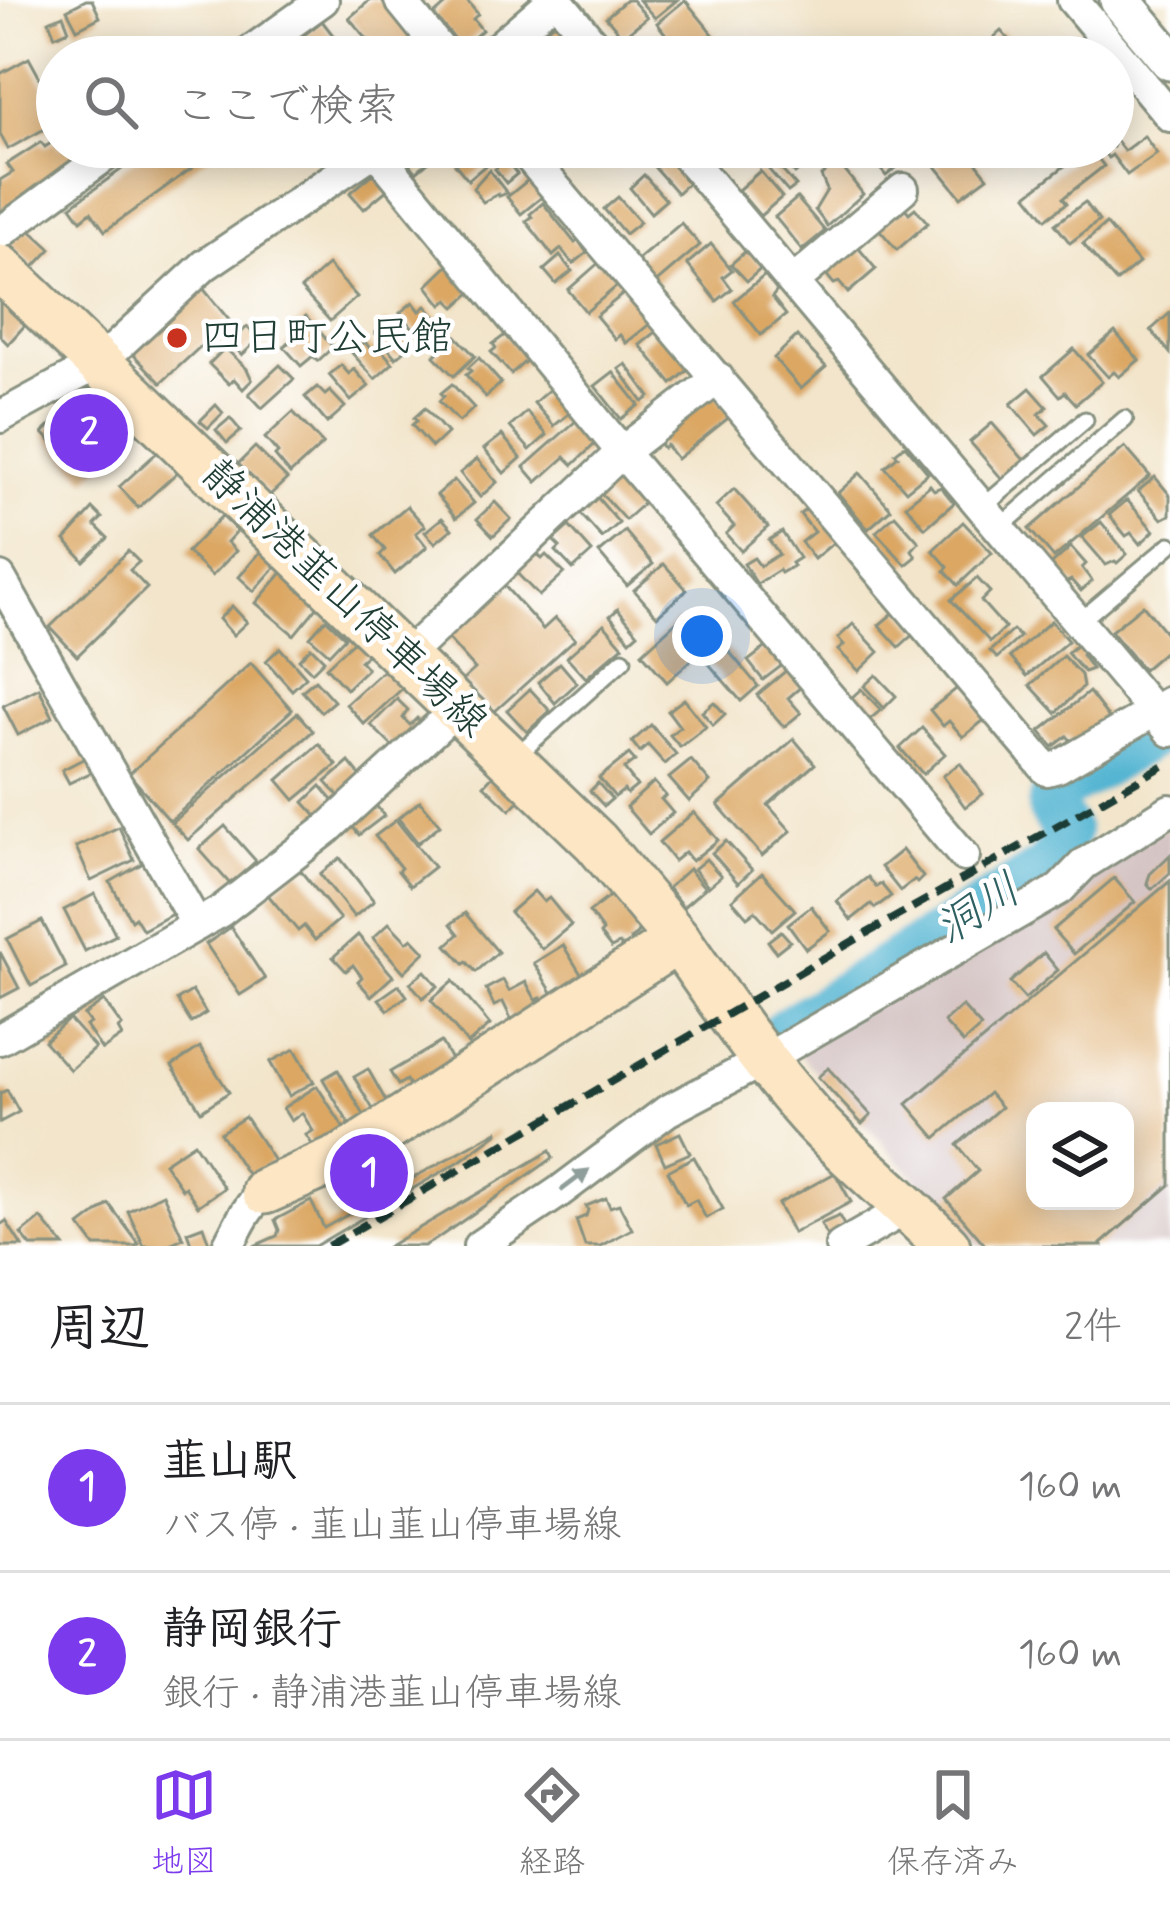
<!DOCTYPE html>
<html lang="ja">
<meta charset="utf-8">
<style>
:root{--surface:#fff;--page:#f6f6f6;--text:#202124;--muted:#757577;--line:#e0e0e0;--accent:#7c3aed}
body{margin:0;font-family:Mynerve,"Klee One",sans-serif;background:var(--page);color:var(--text)}
.controls{position:absolute;right:36px;bottom:36px;display:grid;overflow:hidden;border-radius:24px;box-shadow:0 6px 30px #0003}
.controls button{width:108px;height:108px;display:grid;place-items:center;padding:0;border:0;border-bottom:3px solid var(--line);background:var(--surface);color:var(--text);font:60px sans-serif}
.you{position:absolute;left:702px;top:636px;width:42px;height:42px;margin:-30px;border:9px solid #fff;border-radius:50%;background:#1a73e8;box-shadow:0 0 0 18px #1a73e833}
.badge{display:grid;place-items:center;width:78px;height:78px;border-radius:50%;background:var(--accent);color:#fff;font-size:39px;font-weight:700}
.pin{position:absolute;translate:-50% -50%;border:6px solid #fff;box-shadow:0 3px 12px #0006}
.list{margin:0;padding:0;list-style:none}
h2{display:flex;justify-content:space-between;align-items:center;height:156px;margin:0;padding:0 48px;font-size:51px}
h2 small{font-size:39px;font-weight:400;color:var(--muted)}
.list li{display:grid;grid-template-columns:78px 1fr auto;gap:36px;align-items:center;box-sizing:border-box;height:168px;padding:0 48px;border-top:3px solid var(--line)}
.list b{display:block;font-size:45px;white-space:nowrap}
.list p{margin:0;font-size:39px;white-space:nowrap;color:var(--muted)}
.list em{font-size:39px;font-style:normal;color:var(--muted)}
.icon{flex:none;width:66px;height:66px;fill:none;stroke:currentColor;stroke-width:2;stroke-linecap:round;stroke-linejoin:round}
.map{position:relative;flex:none;width:1170px;height:1246px;overflow:hidden}
.search{position:absolute;background:var(--surface);box-shadow:0 6px 30px #0003;left:36px;right:36px;top:36px;height:132px;display:flex;align-items:center;gap:30px;box-sizing:border-box;padding:0 42px;border-radius:66px;color:var(--muted);font-size:45px}
.sheet{height:492px;background:var(--surface)}
nav{display:flex;justify-content:space-around;align-items:center;box-sizing:border-box;height:168px;border-top:3px solid var(--line);background:var(--surface);font-size:33px;color:var(--muted)}
nav a{display:grid;justify-items:center;gap:6px}
nav .on{color:var(--accent)}
.map>svg:first-child{display:block}
</style>
<div class="map">
<svg width="1170" height="1246" viewBox="0 0 1170 1246">
<rect width="100%" height="100%" fill="#fff"/>
<filter id="ink" filterUnits="userSpaceOnUse"><feTurbulence type="fractalNoise" baseFrequency=".00833" numOctaves="2"/><feDisplacementMap in="SourceGraphic" scale="24" xChannelSelector="R" yChannelSelector="G"/><feConvolveMatrix kernelMatrix="1 2 1 2 8 2 1 2 1" color-interpolation-filters="sRGB"/></filter>
<filter id="wash" filterUnits="userSpaceOnUse"><feTurbulence type="fractalNoise" baseFrequency=".004" numOctaves="4" result="noise"/><feDisplacementMap in="SourceGraphic" scale="48" xChannelSelector="R" yChannelSelector="G"/><feGaussianBlur stdDeviation="2.7" result="paint"/><feColorMatrix in="noise" values="0 0 0 0 0 0 0 0 0 0 0 0 0 0 0 0 0 1.4 0 .05"/><feComposite in="paint" operator="in"/></filter>
<g filter="url(#wash)">
<rect width="100%" height="100%" fill="#f2e5cb"/>
<path fill="#d1bfbf" fill-rule="evenodd" d="M1170,826V1246H979L798,1053L1097,867ZM1035,1111H1125V1201H1035Z"/>
<g fill="none" stroke-linecap="round" stroke-linejoin="round">
<path stroke="#54b5d2" stroke-width="48" d="M786,1031L1046,869L1059,852L1066,832L1051,807L1056,791L1170,724"/>
</g>
<g id="blocks">
<g fill="#dba764" fill-rule="evenodd">
<path d="M86,0H92L100,17L77,29L67,10Z"/>
<path d="M370,0H381L421,47L410,57H382L349,18Z"/>
<path d="M451,0H466L478,14L473,19L482,30L462,48L434,15Z"/>
<path d="M626,0H632L647,17L623,37L606,17Z"/>
<path d="M639,0H677L655,18Z"/>
<path d="M685,0L717,39L689,56L672,35L667,36L657,23Z"/>
<path d="M63,15L69,30L55,36L49,21Z"/>
<path d="M558,19L576,41L558,56L540,34Z"/>
<path d="M322,21L350,57H322L304,35Z"/>
<path d="M1001,31L1024,57H972Z"/>
<path d="M292,41L305,57H271Z"/>
<path d="M29,58L57,109V122L8,149L0,134V74Z"/>
<path d="M1144,136L1157,154L1127,175L1112,155L1108,158L1100,147H1113V137L1124,151Z"/>
<path d="M57,139V147H78L84,156L0,212V180L13,172L7,164L41,142L45,147Z"/>
<path d="M152,147H221L105,231L91,212L81,220L71,206Z"/>
<path d="M412,147H416L429,161L416,172L403,155Z"/>
<path d="M785,147H799L811,160L795,174L777,154Z"/>
<path d="M853,147H896L906,160L886,176L869,155L859,163L850,150Z"/>
<path d="M958,147H964L988,177L961,197L935,165Z"/>
<path d="M1089,147L1104,166L1063,198L1067,203L1046,219L1027,195Z"/>
<path d="M475,148L487,164L468,180L455,164Z"/>
<path d="M670,155L691,180L677,193L655,168Z"/>
<path d="M771,158L796,186L788,192L764,164Z"/>
<path d="M506,160L517,174L506,183L495,169Z"/>
<path d="M838,162L863,194L827,226L815,210L827,190L821,176Z"/>
<path d="M489,170L507,193L499,196L498,194L483,202L473,188Z"/>
<path d="M760,171L782,197L760,216L738,190Z"/>
<path d="M374,173L388,189L364,209L350,193Z"/>
<path d="M644,175L666,200L651,213L630,188Z"/>
<path d="M528,180L542,197L521,214L507,197Z"/>
<path d="M618,197L640,222L625,234L604,209Z"/>
<path d="M797,198L825,231L802,250L775,217Z"/>
<path d="M1085,202L1099,221L1070,243L1055,224Z"/>
<path d="M543,203L575,243L578,240L587,253L573,264L561,249L553,256L526,221L532,217L530,214Z"/>
<path d="M904,207L909,213L915,208L928,223L897,250L878,228Z"/>
<path d="M681,223L700,245L652,286L633,264Z"/>
<path d="M1106,224L1139,263L1116,282L1083,244Z"/>
<path d="M27,227L51,249L34,267L10,244Z"/>
<path d="M711,244L732,270L723,277L732,289L717,301L687,264Z"/>
<path d="M856,245L876,269L848,293L839,282L834,284L824,272Z"/>
<path d="M747,250L763,267L747,281L731,264Z"/>
<path d="M560,256L572,271L556,284L544,270Z"/>
<path d="M602,260L622,282L586,312L568,290Z"/>
<path d="M451,263L473,291L455,307L448,300L442,305L427,286Z"/>
<path d="M328,265L357,297L330,321L301,289Z"/>
<path d="M765,275L777,291L772,297L786,315L761,335L734,301Z"/>
<path d="M202,287L229,320L161,383L130,351Z"/>
<path d="M629,289L655,320L626,343L620,335L615,339L596,316Z"/>
<path d="M0,297L27,323L8,344L0,336Z"/>
<path d="M413,302L420,311L426,306L441,323L422,338L400,313Z"/>
<path d="M1170,313V353L1151,330Z"/>
<path d="M306,316L333,347L318,361L313,356L301,366L284,347L296,335L291,330Z"/>
<path d="M387,322L395,331L400,326L415,342L396,358L375,333Z"/>
<path d="M247,327L259,339L242,355L230,343Z"/>
<path d="M662,327L694,365L672,384L640,345Z"/>
<path d="M1115,332L1139,360L1119,377L1114,372L1108,377L1088,355Z"/>
<path d="M455,335L475,356L454,376L434,356Z"/>
<path d="M505,335L527,360L511,374L491,352L496,348L493,344Z"/>
<path d="M797,336L826,367L801,389L774,358Z"/>
<path d="M365,342L372,351L378,346L393,363L375,379L352,353Z"/>
<path d="M225,348L247,369L252,380L243,389L234,379L229,384L209,364Z"/>
<path d="M1074,349L1102,382L1076,404L1065,392L1060,396L1043,376Z"/>
<path d="M479,358L501,383L486,397L466,375L471,371L468,368Z"/>
<path d="M626,364L650,397L643,402L619,369Z"/>
<path d="M280,365L294,379L262,408L249,394Z"/>
<path d="M341,365L349,374L354,369L369,386L351,401L329,375Z"/>
<path d="M613,372L639,405L621,419L595,386Z"/>
<path d="M452,384L474,408L459,422L439,401L444,396L441,393Z"/>
<path d="M90,387L135,433L87,479L43,433Z"/>
<path d="M317,387L325,395L330,391L345,407L327,423L305,397Z"/>
<path d="M551,388L571,412L554,426L534,403Z"/>
<path d="M1030,388L1047,407L1039,414L1049,425L1037,435L1011,404Z"/>
<path d="M714,392L732,415L677,459L666,445L663,448L656,439Z"/>
<path d="M216,405L223,413L208,428L200,421Z"/>
<path d="M425,408L447,433L432,447L412,425L417,421L414,418Z"/>
<path d="M293,412L323,444L290,474L275,456L278,453L265,438Z"/>
<path d="M527,412L547,435L530,450L510,427Z"/>
<path d="M230,418L241,431L227,443L216,430Z"/>
<path d="M577,420L597,442L573,465L565,457L537,482L524,467Z"/>
<path d="M992,423L1024,460L1002,479L970,442Z"/>
<path d="M502,435L521,458L504,473L484,449Z"/>
<path d="M905,445L928,473L906,491L885,467L898,456L895,453Z"/>
<path d="M255,447L287,479L270,495L238,464Z"/>
<path d="M1125,447L1150,476L1054,558L1029,529Z"/>
<path d="M162,448L181,469L138,508L119,487Z"/>
<path d="M477,459L497,482L480,497L460,473Z"/>
<path d="M619,473L645,502L625,520L599,491Z"/>
<path d="M860,473L891,509L868,529L838,493Z"/>
<path d="M1155,477L1170,495V515L1162,519L1138,491Z"/>
<path d="M454,480L474,503L456,518L437,495Z"/>
<path d="M930,485L934,490L941,487L954,503L925,528L906,505Z"/>
<path d="M734,489L768,527L741,551L726,534L734,526L716,506Z"/>
<path d="M596,496L619,523L602,538L578,511Z"/>
<path d="M1127,500L1154,531L1140,544L1131,533L1126,536L1109,515Z"/>
<path d="M495,502L511,519L493,536L477,519Z"/>
<path d="M812,505L839,538L814,559L801,542L814,532L800,514Z"/>
<path d="M407,506L425,526L416,533L427,547L395,574L380,555L385,550L373,535Z"/>
<path d="M93,509L102,518L95,525L108,538L84,561L65,540Z"/>
<path d="M895,515L919,542L912,550L916,557L906,565L876,532Z"/>
<path d="M222,516L237,531L227,542L236,551L212,576L187,552Z"/>
<path d="M442,518L452,529L435,543L425,532Z"/>
<path d="M963,522L992,553L958,585L945,571L948,567L933,550Z"/>
<path d="M1101,522L1127,554L1117,563L1115,561L1106,565L1082,537Z"/>
<path d="M569,526L592,552L573,569L556,551L560,547L553,540Z"/>
<path d="M625,531L653,564L627,586L599,553Z"/>
<path d="M782,532L799,558L791,563L793,566L781,573L779,570L757,584L744,564L754,558L760,566L779,554L769,540Z"/>
<path d="M1071,547L1086,564L1082,568L1092,581L1081,591L1071,580L1065,583L1051,565Z"/>
<path d="M531,548L542,559L546,555L564,573L539,596L511,567Z"/>
<path d="M263,549L279,563L254,591L239,577Z"/>
<path d="M128,551L139,562L130,570L147,588L77,656L50,627Z"/>
<path d="M664,564L687,590L657,616L634,590Z"/>
<path d="M286,568L302,582L297,588L318,606L294,635L256,603Z"/>
<path d="M977,578L990,592L981,601L1005,628L990,642L951,600Z"/>
<path d="M500,581L543,629L555,618L575,639L493,713L463,680L475,669L443,633Z"/>
<path d="M1143,605L1170,638V647L1143,670L1111,631Z"/>
<path d="M232,606L247,622L233,635L219,619Z"/>
<path d="M899,608L918,630L899,647L879,625Z"/>
<path d="M618,609L638,633L630,640L610,616Z"/>
<path d="M326,619L345,637L329,654L310,637Z"/>
<path d="M677,621L689,634L684,638L698,654L667,682L642,653Z"/>
<path d="M1051,621L1068,641L1027,676L1010,657Z"/>
<path d="M604,624L623,646L586,678L567,657Z"/>
<path d="M853,624L879,652L859,671L838,650L844,645L838,638Z"/>
<path d="M1013,630L1020,637L997,658L990,651Z"/>
<path d="M357,638L370,652L360,661L367,669L346,689L326,667Z"/>
<path d="M769,645L784,664L763,680L748,661Z"/>
<path d="M1077,645L1083,652L1082,655L1092,669L1084,672L1067,653Z"/>
<path d="M311,647L324,660L312,672L299,659Z"/>
<path d="M280,648L306,677L292,690L266,661Z"/>
<path d="M727,649L758,686L741,701L709,664Z"/>
<path d="M1063,656L1081,675L1083,687L1056,713L1030,685Z"/>
<path d="M251,663L292,710L170,821L129,774Z"/>
<path d="M560,663L577,683L555,703L538,682Z"/>
<path d="M387,667L405,686L364,724L346,704Z"/>
<path d="M788,669L802,686L788,698L801,713L784,727L757,695Z"/>
<path d="M876,675L896,696L884,708L864,686Z"/>
<path d="M315,680L334,701L321,712L302,691Z"/>
<path d="M961,685L988,717L963,737L949,721L943,726L930,710Z"/>
<path d="M39,688L53,717L18,735L3,706Z"/>
<path d="M530,689L550,711L527,732L507,710Z"/>
<path d="M861,689L881,710L868,721L849,700Z"/>
<path d="M1089,692L1109,718L1075,745L1067,736L1053,747L1040,731Z"/>
<path d="M397,699L408,710L403,718L410,725L417,718L425,726L398,752L371,725Z"/>
<path d="M684,699L706,727L680,747L670,735L680,727L668,711Z"/>
<path d="M714,702L725,714L713,725L702,712Z"/>
<path d="M297,713L313,731L188,840L172,823Z"/>
<path d="M651,725L676,754L665,764L648,745L640,752L632,742Z"/>
<path d="M922,728L945,754L923,774L900,748Z"/>
<path d="M794,739L815,764L768,805L791,831L762,856L718,805Z"/>
<path d="M319,744L337,765L295,800L278,780Z"/>
<path d="M629,754L635,761L624,769L637,786L627,794L624,790L615,797L599,778Z"/>
<path d="M85,758L92,772L69,783L62,770Z"/>
<path d="M691,760L710,782L689,801L669,778Z"/>
<path d="M349,762L362,778L344,802L326,782Z"/>
<path d="M960,763L983,794L965,807L943,776Z"/>
<path d="M498,770L525,795L510,810L484,785Z"/>
<path d="M654,782L666,796L661,799L673,813L649,834L626,807Z"/>
<path d="M598,783L612,799L604,806L590,791Z"/>
<path d="M321,786L338,806L321,821L304,802Z"/>
<path d="M420,801L440,825L418,843L398,818Z"/>
<path d="M375,804L384,816L359,835L350,823Z"/>
<path d="M694,812L718,840L692,861L685,852L674,861L659,842Z"/>
<path d="M396,820L434,867L410,886L398,871L401,868L375,836Z"/>
<path d="M225,826L256,861L230,884L199,849Z"/>
<path d="M119,827L134,860L91,881L76,847Z"/>
<path d="M726,841L752,870L738,883L712,853Z"/>
<path d="M902,850L923,877L917,883L914,880L900,891L881,867Z"/>
<path d="M1170,855V873L1152,889L1147,883L1150,874Z"/>
<path d="M340,858L374,901L354,917L320,874Z"/>
<path d="M706,859L721,876L708,887L694,869Z"/>
<path d="M145,862L174,913L143,930L135,917L131,920L110,882Z"/>
<path d="M299,869L340,919L315,940L304,926L298,931L268,895Z"/>
<path d="M689,869L705,888L683,907L668,888Z"/>
<path d="M762,873L795,910L772,930L755,911L747,917L732,900Z"/>
<path d="M868,877L876,887L881,884L891,896L875,908L871,904L851,920L837,901Z"/>
<path d="M1114,878L1135,902L1074,954L1053,930Z"/>
<path d="M1170,881V1185L1101,1244L1102,1246H986L946,1199L978,1171L957,1145L1001,1107L989,1093L936,1138L907,1104ZM1035,1111H1125V1201H1035Z"/>
<path d="M534,891L544,902L549,898L571,925L542,949L510,912Z"/>
<path d="M614,893L639,927L637,934L630,939L632,944L623,948L619,944L611,948L600,934L603,931L589,912Z"/>
<path d="M95,894L116,935L85,951L64,910Z"/>
<path d="M811,906L830,931L806,949L788,924Z"/>
<path d="M465,913L498,952L476,972L467,962L464,964L447,945L459,934L451,924Z"/>
<path d="M42,921L66,967L31,986L7,939Z"/>
<path d="M389,923L407,942L412,938L425,952L404,972L373,938Z"/>
<path d="M231,927L265,979L240,995L206,944Z"/>
<path d="M781,931L790,941L776,952L768,941Z"/>
<path d="M358,935L393,976L371,996L358,981L362,977L353,965L346,971L333,957Z"/>
<path d="M563,945L587,984L558,1002L534,963Z"/>
<path d="M0,952L19,988L0,998Z"/>
<path d="M1044,953L1058,970L1025,999L1010,982Z"/>
<path d="M425,971L438,986L423,998L410,983Z"/>
<path d="M503,980L509,991L526,982L536,1000L541,998L547,1010L515,1027L503,1002L494,1006L486,989Z"/>
<path d="M453,981L490,1025L468,1044L431,1000Z"/>
<path d="M399,985L407,996L388,1010L379,999Z"/>
<path d="M192,991L206,1013L191,1023L177,1000Z"/>
<path d="M104,1001L122,1026L118,1029L122,1036L102,1050L86,1026L90,1023L84,1015Z"/>
<path d="M962,1006L981,1027L963,1043L944,1022Z"/>
<path d="M69,1019L95,1048L70,1070L44,1041Z"/>
<path d="M441,1042L454,1065L412,1090L406,1080L398,1085L390,1072Z"/>
<path d="M200,1047L229,1092L201,1111L172,1066Z"/>
<path d="M295,1049L314,1082L289,1096L270,1062Z"/>
<path d="M828,1068L871,1115L862,1124L818,1077Z"/>
<path d="M368,1069L387,1103L374,1111L354,1077Z"/>
<path d="M338,1070L368,1122L353,1131L323,1079Z"/>
<path d="M317,1086L347,1133L317,1152L306,1135L313,1131L302,1113L291,1121L283,1108Z"/>
<path d="M7,1090L19,1112L0,1122V1093Z"/>
<path d="M245,1117L274,1161L249,1177L220,1133Z"/>
<path d="M497,1131L498,1133L460,1161L315,1246H254L277,1236L279,1230L275,1220L311,1201L324,1228Z"/>
<path d="M680,1133L690,1153L665,1164L656,1144Z"/>
<path d="M194,1143L224,1188L198,1206L185,1187L182,1189L164,1163Z"/>
<path d="M550,1151L553,1158L438,1238L424,1246H389Z"/>
<path d="M694,1157L723,1209L706,1218L696,1200L686,1205L668,1171Z"/>
<path d="M835,1173L851,1202L793,1233L778,1204Z"/>
<path d="M163,1194L183,1238L165,1246H144L128,1211Z"/>
<path d="M606,1198L610,1207L619,1204L632,1229L600,1246H585L576,1220L586,1216L588,1210L586,1206Z"/>
<path d="M109,1204L139,1244L136,1246H95L80,1226Z"/>
<path d="M839,1216L845,1227L827,1236L821,1224Z"/>
<path d="M41,1218L64,1246H31L21,1234Z"/>
<path d="M6,1221L22,1246H0V1225Z"/>
<path d="M203,1226L210,1246H192L187,1232Z"/>
</g>
</g>
</g>
<g filter="url(#ink)">
<use href="#blocks" fill-opacity="0" stroke="#889180" stroke-width="3"/>
<g fill="none" stroke-linecap="round" stroke-linejoin="round">
<defs>
<g id="service">
<path d="M982,508L1085,420"/>
<path d="M999,528L1125,419"/>
<path d="M1078,623L1170,545"/>
<path d="M514,758L623,660"/>
</g>
<g id="minor">
<path d="M400,0L446,57"/>
<path d="M557,0L604,57"/>
<path d="M1073,0L1170,116"/>
<path d="M243,57L323,0"/>
<path d="M487,57L553,0"/>
<path d="M521,147L1047,770L1058,767L1170,702"/>
<path d="M679,147L1170,731"/>
<path d="M375,150L622,452L964,856"/>
<path d="M0,233L117,147"/>
<path d="M793,282L903,189"/>
<path d="M0,417L99,363L205,265L380,147"/>
<path d="M0,578L197,925"/>
<path d="M405,657L622,452L718,378"/>
<path d="M0,1039L221,911L327,829L457,709"/>
<path d="M228,1246C239,1225 247,1206 265,1191"/>
<path d="M479,1246L559,1192L667,1111L764,1060L1060,889L1084,864L1170,810"/>
<path d="M841,1246L909,1207"/>
</g>
<path id="tertiary" d="M1120,0L1170,60"/>
<g id="secondary">
<path d="M0,268L596,842L678,940"/>
<path d="M265,1191L345,1156L678,940C720,1001 762,1062 812,1118C854,1163 904,1202 947,1246"/>
</g>
</defs>
<use href="#service" stroke="#889180" stroke-width="21"/>
<use href="#minor" stroke="#889180" stroke-width="36"/>
<use href="#tertiary" stroke="#889180" stroke-width="45"/>
<use href="#secondary" stroke="#889180" stroke-width="51"/>
<use href="#service" stroke="#fff" stroke-width="15"/>
<use href="#minor" stroke="#fff" stroke-width="30"/>
<use href="#tertiary" stroke="#fff" stroke-width="39"/>
<use href="#secondary" stroke="#fce6c4" stroke-width="45"/>
<path stroke="#1f3d34" stroke-width="8" stroke-dasharray="18 9" stroke-linecap="butt" d="M328,1246L855,940L1170,762"/>
</g>
<defs><path id="oneway-solid" d="M-6-.8H1V-3.2L6.5 0L1 3.2V.8H-6Z" transform="scale(3)"/></defs>
<use fill="#8f9e9a" href="#oneway-solid" transform="translate(575 1180) rotate(-37)"/>
</g>
<circle fill="#c8321e" stroke="#fff" stroke-width="4.5" cx="177" cy="338" r="12"/>
<g text-anchor="middle" dominant-baseline="central" stroke-width="9" stroke-linejoin="round" paint-order="stroke">
<g font-size="42" fill="#1f3d34" stroke="#fff" text-anchor="start">
<text x="201" y="338">四日町公民館</text>
</g>
<g font-size="42" fill="#1f3d34" stroke="#fff">
<text transform="translate(344 599) rotate(44)">静浦港韮山停車場線</text>
</g>
<g font-size="45" font-style="italic" fill="#2f6163" stroke="#fff">
<text transform="translate(979 910) rotate(-32)">洞川</text>
</g>
</g>
</svg>
<div class="controls">
<button><svg class="icon" aria-label="layers" viewBox="0 0 24 24"><path d="M12 4l9 5-9 5-9-5zM3 14l9 5 9-5"/></svg></button>
</div>
<div class="you"></div>
<div class="pin badge" style="left:369px;top:1173px">1</div>
<div class="pin badge" style="left:89px;top:433px">2</div>
<div class="search"><svg class="icon" aria-label="search" viewBox="0 0 24 24"><circle cx="10" cy="10" r="6"/><path d="M15 15l6 6"/></svg>ここで検索</div>
</div>
<section class="sheet">
<h2>周辺<small>2件</small></h2>
<ul class="list">
<li><span class="badge">1</span><div><b>韮山駅</b><p>バス停 · 韮山韮山停車場線</p></div><em>160 m</em></li>
<li><span class="badge">2</span><div><b>静岡銀行</b><p>銀行 · 静浦港韮山停車場線</p></div><em>160 m</em></li>
</ul>
</section>
<nav>
<a class="on"><svg class="icon" aria-label="map" viewBox="0 0 24 24"><path d="M3 6l6-2 6 2 6-2v14l-6 2-6-2-6 2zM9 4v14M15 6v14"/></svg>地図</a>
<a><svg class="icon" aria-label="directions" viewBox="0 0 24 24"><path d="M12 3l9 9-9 9-9-9zM9 14v-3h6M13 9l2 2-2 2"/></svg>経路</a>
<a><svg class="icon" aria-label="saved" viewBox="0 0 24 24"><path d="M7 4h10v16l-5-4-5 4z"/></svg>保存済み</a>
</nav>
